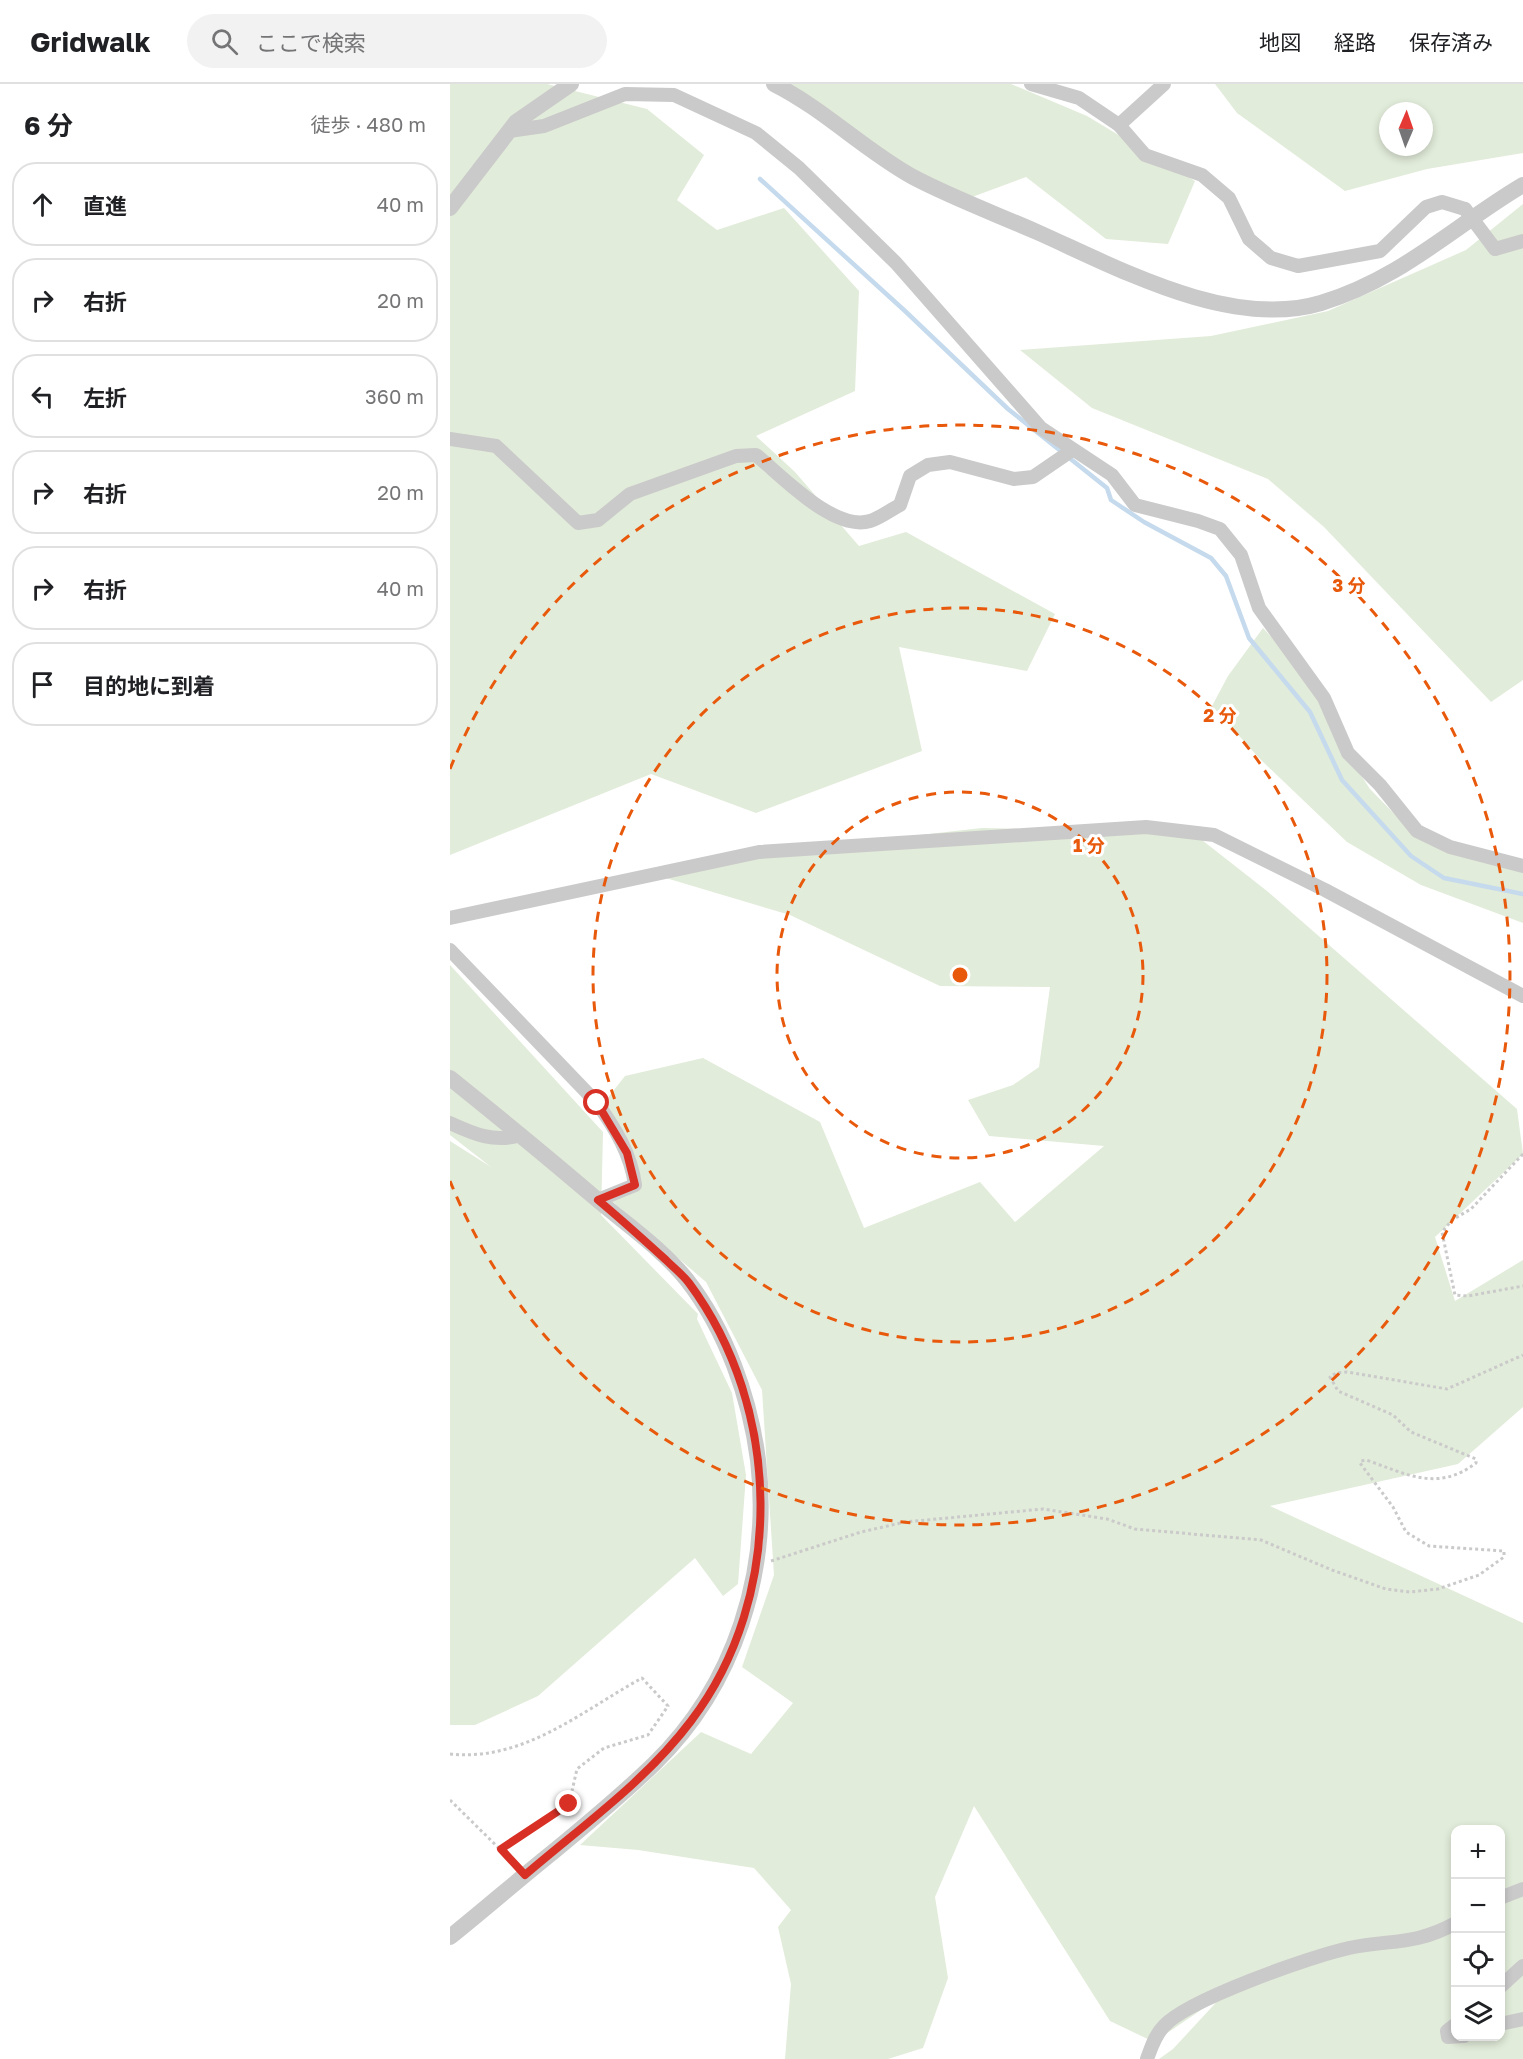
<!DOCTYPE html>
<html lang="ja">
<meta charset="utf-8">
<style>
:root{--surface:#fff;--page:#f2f2f2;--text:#202124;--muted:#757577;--line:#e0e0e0}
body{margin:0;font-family:"Golos Text","Noto Sans JP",sans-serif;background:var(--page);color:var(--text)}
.controls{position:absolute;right:18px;bottom:18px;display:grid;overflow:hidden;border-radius:12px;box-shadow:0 3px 9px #0003}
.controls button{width:54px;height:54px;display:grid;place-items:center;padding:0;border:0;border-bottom:2px solid var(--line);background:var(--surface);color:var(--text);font:30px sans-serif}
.compass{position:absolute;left:929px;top:18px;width:54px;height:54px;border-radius:50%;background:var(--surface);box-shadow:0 3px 9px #0003;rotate:2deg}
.stop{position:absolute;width:18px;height:18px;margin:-14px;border:4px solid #d93025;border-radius:50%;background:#fff}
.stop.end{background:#d93025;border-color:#fff;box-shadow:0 2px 6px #0008}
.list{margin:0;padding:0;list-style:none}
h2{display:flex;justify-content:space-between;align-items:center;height:78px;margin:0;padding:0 24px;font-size:26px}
h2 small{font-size:20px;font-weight:400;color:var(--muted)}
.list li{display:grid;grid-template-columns:39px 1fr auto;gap:18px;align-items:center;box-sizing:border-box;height:84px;margin:0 12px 12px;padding:0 12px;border:2px solid var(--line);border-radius:24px}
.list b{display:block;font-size:22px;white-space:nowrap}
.list em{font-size:20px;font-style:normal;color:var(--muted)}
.icon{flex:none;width:33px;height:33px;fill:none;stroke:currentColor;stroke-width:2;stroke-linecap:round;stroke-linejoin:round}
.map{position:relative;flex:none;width:1073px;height:1975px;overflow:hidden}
header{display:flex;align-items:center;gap:36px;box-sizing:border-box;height:84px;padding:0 30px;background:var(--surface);border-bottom:2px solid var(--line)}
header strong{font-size:28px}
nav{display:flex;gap:33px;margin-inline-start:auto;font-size:21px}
.search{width:420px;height:54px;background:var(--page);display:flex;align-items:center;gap:15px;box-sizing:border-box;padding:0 21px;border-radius:33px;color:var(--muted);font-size:22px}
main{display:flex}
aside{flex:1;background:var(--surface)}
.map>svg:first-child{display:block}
</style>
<header>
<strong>Gridwalk</strong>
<div class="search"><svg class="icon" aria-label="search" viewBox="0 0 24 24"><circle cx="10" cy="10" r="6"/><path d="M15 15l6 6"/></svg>ここで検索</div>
<nav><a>地図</a><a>経路</a><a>保存済み</a></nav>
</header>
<main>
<aside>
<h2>6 分<small>徒歩 · 480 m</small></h2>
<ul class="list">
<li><svg class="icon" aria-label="ahead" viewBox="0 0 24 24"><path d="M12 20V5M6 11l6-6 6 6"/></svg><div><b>直進</b></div><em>40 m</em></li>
<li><svg class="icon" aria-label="right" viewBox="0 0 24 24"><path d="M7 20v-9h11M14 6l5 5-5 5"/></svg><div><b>右折</b></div><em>20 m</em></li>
<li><svg class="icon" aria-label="left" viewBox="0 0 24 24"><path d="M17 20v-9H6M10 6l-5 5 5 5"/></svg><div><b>左折</b></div><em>360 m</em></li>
<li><svg class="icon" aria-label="right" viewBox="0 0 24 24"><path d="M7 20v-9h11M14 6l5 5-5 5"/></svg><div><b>右折</b></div><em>20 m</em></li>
<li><svg class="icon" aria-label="right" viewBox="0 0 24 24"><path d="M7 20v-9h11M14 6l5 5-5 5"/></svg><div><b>右折</b></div><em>40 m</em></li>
<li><svg class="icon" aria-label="arrive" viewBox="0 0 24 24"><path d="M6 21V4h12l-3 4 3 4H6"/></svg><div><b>目的地に到着</b></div></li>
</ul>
</aside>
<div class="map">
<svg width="1073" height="1975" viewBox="0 0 1073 1975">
<rect width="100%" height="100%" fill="#fff"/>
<g fill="#e2ecda" fill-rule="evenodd">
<path d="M0,0H97L197,25L254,71L227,116L267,146L334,124L409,207L405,307L306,352L345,388L409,462L456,448L605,530L577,587L449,563L472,667L306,729L201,690L0,771Z"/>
<path d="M319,0H561L637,32L745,97L718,160L656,155L576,93L514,116Z"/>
<path d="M765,0H1073V69L977,85L895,107L787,29ZM938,27H974V63H938Z"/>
<path d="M1073,120V596L1041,618L874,443L818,395L642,324L570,266L761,252L878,227L1016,166Z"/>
<path d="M813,544L863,598L891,661L920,705L968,754L1073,782V839L971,801L897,758L810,675L762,622L778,592Z"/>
<path d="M532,744L743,749L817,807L1067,1025L1073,1070L985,1153L1005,1217L1073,1176V1323L1008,1380L820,1422L1073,1539V1975H709L723,1965L773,1911L704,1958L660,1937L524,1722L485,1813L498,1894L473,1964L438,1975H335L341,1900L328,1843L341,1826L304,1784L188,1766L130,1761L251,1648L301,1670L343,1619L292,1583L324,1491L312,1306L256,1198L157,1113L185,1101L153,1020L175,992L253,974L370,1038L414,1144L530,1098L565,1138L654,1062L539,1052L518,1016L563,1001L589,983L600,903L490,902L340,831L199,789L344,765ZM1006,1746H1050V1952H1006Z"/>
<path d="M0,881L153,1048L151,1131L248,1230L247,1235L282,1309L296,1391L288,1500L273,1512L245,1474L88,1612L25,1641H0V1057L41,1083L0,1051Z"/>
</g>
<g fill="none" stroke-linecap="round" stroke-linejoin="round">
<path stroke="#c5daed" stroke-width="4.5" d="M310,95L455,227L558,325L657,404L661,416L694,438L761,474L776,492L799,554L860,628L892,696L961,772L994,794L1073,810"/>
<g stroke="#cacaca" stroke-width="3" stroke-dasharray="3 3" stroke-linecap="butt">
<path d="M1073,1070L1021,1125L1002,1136L992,1148L1005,1211L1018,1212L1073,1202"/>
<path d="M321,1477L411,1448L455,1438L593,1425L657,1435L685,1445L811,1456L882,1486L936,1505L960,1508L988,1505L1029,1491L1054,1473V1467L979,1462L956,1448L943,1423L910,1379L911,1377L916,1376C955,1389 987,1409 1026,1379V1375L961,1348L943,1331L888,1307L880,1293L886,1289L897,1288L997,1305L1073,1271"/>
<path d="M0,1670C73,1678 132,1627 192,1594L218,1622L198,1651L154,1664L127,1685L119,1720L51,1765"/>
<path d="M0,1716L66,1781"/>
</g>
<g stroke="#cacaca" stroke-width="14">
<path d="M581,0L629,14L669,41L695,71L752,91L779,114L799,155L821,174L848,182L930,167L976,123L992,118L1015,125"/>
<path d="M669,41L714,0"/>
<path d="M59,47L94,42L175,10L224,11L306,49L349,84L446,179L591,344L662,391L685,421L748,437L770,445L791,471L809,524L874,614L898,669L930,701L967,747L1000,763L1073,782"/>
<path d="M1045,165L1073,157"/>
<path d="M0,355L46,362L128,439L148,436L180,410L286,372L306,371C332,392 384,448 420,437C430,434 440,426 450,421L460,392L478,381L500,378L564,395L583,393L621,367"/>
<path d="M0,834L309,768L696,743L764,751L875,806L1073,912"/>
<path d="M0,866L147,1019C165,1044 181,1070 185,1101L148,1116"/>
<path d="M0,1039C24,1050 44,1059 71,1051"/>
<path d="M1050,1814L1073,1805"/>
<path d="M1050,1903L1073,1882"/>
<path d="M1006,1940L997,1947L998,1953L1014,1952"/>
<path d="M1050,1940L1073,1935"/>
<path d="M697,1975C701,1964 705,1951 714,1942C737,1916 862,1872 899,1864C942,1855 964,1862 1006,1839"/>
</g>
<g stroke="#cacaca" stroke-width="16">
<path d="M324,0C374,25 414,66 463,93C503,114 546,130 587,148C668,184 780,246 871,219C951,195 1004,142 1073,101"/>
<path d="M0,124L66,38L121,0"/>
<path d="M0,994C51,1035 101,1076 150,1118C180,1143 213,1166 237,1196C276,1246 300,1314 308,1376C321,1487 285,1601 204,1680C172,1711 137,1740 103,1768C68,1796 35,1825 0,1853"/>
</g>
<path stroke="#cacaca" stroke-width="14" d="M1015,125L1045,165"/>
</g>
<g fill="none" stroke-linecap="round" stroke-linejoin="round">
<path stroke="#d93025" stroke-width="8" d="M119,1720L51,1765L75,1791C132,1742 196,1697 241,1637C336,1512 332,1324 239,1199C232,1190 224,1184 216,1176C194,1156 172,1136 148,1116L185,1101L177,1069L147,1019"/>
</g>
<g fill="none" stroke="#e8590c" stroke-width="3" stroke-dasharray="10 8">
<circle cx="510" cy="891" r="183"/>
<circle cx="510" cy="891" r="367"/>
<path d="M0 685A550 550 0 1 1 0 1097"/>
</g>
<circle cx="510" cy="891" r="9" fill="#e8590c" stroke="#fff" stroke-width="3"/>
<g font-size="18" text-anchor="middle" font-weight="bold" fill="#e8590c" stroke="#fff" stroke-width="6" stroke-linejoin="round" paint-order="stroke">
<text x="899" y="508">3 分</text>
<text x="770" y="638">2 分</text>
<text x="639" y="768">1 分</text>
</g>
</svg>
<div class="controls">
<button>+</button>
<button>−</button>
<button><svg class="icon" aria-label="locate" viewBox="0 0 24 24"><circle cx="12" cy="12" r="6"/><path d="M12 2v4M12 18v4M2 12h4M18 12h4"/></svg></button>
<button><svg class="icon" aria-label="layers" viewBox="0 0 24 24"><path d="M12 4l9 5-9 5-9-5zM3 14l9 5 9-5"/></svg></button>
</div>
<svg class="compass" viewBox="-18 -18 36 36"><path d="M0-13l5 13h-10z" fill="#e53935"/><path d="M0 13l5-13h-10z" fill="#757577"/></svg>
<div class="stop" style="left:147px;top:1019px"></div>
<div class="stop end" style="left:119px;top:1720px"></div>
</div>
</main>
